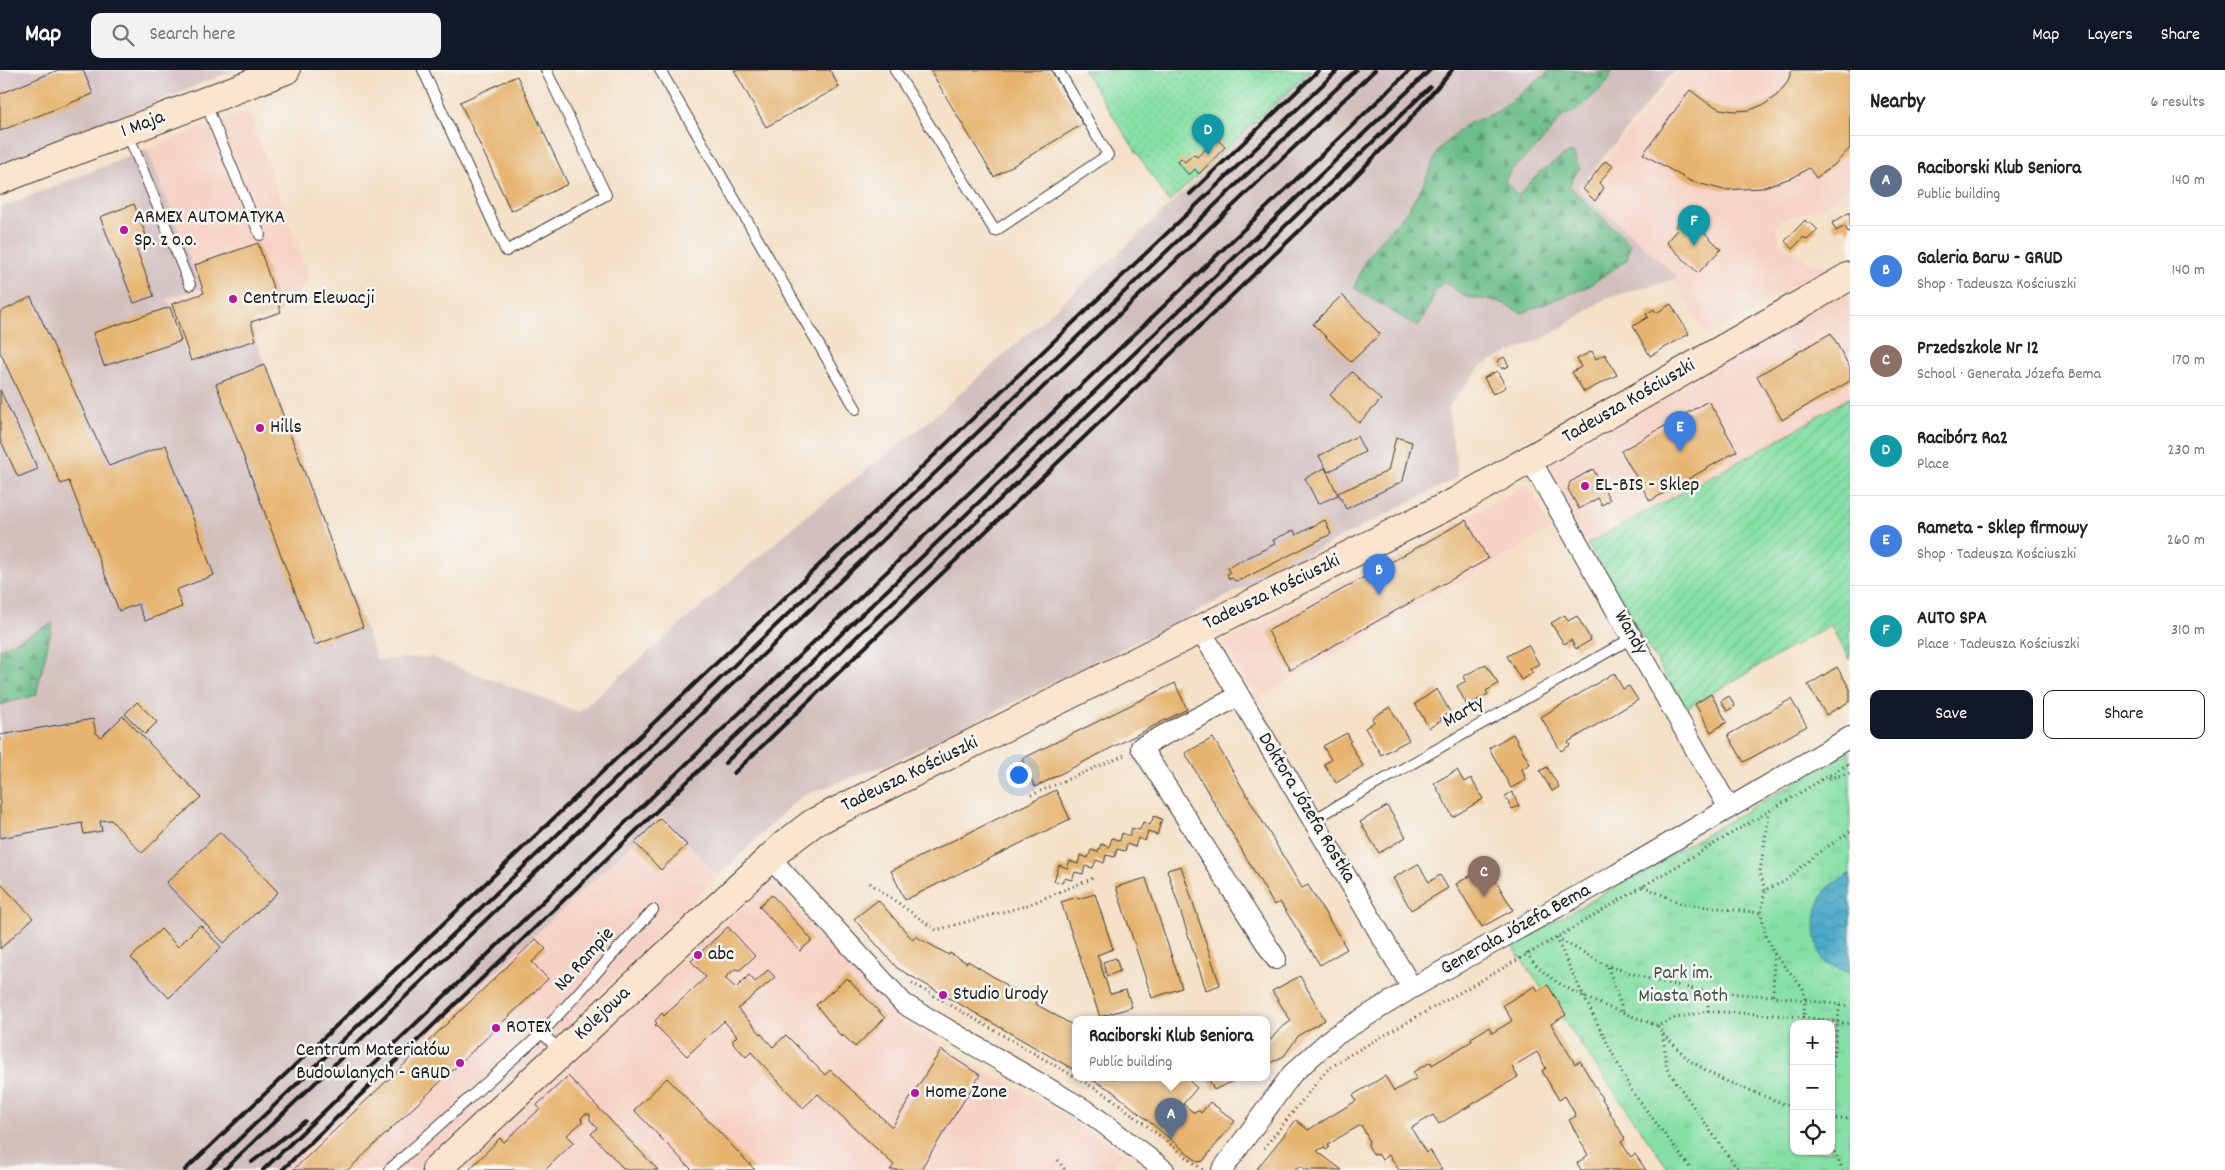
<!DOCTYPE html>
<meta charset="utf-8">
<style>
:root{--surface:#fff;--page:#f2f2f2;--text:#222;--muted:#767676;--line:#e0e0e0;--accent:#111827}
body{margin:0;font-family:Dekko,sans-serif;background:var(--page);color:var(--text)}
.controls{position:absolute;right:15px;bottom:15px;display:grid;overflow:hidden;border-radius:10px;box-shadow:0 1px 4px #0004}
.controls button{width:45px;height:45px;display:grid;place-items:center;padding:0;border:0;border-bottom:1px solid var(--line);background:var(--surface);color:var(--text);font:25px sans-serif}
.you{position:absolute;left:1018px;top:704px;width:18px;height:18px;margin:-12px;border:4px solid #fff;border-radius:50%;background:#1a73e8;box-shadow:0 0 0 8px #1a73e833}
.badge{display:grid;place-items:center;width:32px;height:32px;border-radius:50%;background:var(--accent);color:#fff;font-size:16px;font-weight:700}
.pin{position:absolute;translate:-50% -41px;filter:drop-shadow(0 1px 2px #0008)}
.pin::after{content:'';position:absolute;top:26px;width:18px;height:15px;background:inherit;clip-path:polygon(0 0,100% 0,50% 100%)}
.popup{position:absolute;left:1072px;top:946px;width:198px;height:65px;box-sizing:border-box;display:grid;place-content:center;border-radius:10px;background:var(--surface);filter:drop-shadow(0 1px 4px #0005);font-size:16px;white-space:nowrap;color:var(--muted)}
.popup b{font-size:19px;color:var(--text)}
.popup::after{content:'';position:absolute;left:50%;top:100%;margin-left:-10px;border:10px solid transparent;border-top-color:var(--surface)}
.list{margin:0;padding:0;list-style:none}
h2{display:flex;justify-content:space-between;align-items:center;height:65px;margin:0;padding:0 20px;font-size:21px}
h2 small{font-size:16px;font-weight:400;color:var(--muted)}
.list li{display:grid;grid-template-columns:32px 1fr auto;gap:15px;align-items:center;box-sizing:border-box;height:90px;padding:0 20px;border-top:1px solid var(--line)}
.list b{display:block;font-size:19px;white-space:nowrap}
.list p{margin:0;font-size:16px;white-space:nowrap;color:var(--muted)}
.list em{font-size:16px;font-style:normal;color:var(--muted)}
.actions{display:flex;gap:10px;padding:15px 20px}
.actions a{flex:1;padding:11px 0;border:1px solid var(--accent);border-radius:10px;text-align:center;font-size:18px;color:var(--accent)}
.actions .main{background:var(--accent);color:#fff}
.icon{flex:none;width:28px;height:28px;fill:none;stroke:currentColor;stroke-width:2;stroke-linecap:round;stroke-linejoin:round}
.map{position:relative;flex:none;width:1850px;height:1100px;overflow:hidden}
header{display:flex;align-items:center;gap:30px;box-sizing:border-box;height:70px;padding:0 25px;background:var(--accent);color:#fff}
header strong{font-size:24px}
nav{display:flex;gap:28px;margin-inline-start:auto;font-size:18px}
.search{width:350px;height:45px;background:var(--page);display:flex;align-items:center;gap:12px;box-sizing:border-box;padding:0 18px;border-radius:10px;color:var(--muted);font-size:19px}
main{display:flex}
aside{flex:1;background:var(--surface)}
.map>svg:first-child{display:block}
</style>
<header>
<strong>Map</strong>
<div class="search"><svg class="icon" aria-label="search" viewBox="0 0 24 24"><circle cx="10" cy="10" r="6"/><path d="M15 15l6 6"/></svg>Search here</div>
<nav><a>Map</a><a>Layers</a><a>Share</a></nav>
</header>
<main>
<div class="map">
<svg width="1850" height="1100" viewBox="0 0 1850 1100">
<defs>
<pattern id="grass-dots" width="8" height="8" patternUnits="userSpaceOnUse" patternTransform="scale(1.25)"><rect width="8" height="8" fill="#85e0a5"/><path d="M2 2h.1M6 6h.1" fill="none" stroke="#72c08d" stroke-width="1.8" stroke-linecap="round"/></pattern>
<pattern id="forest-firs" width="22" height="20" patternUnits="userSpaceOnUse" patternTransform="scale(1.25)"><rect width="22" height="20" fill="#6cbe8a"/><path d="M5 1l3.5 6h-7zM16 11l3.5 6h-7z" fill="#589a70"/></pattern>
<pattern id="park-tufts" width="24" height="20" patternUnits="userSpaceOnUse" patternTransform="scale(1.25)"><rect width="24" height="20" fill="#85e0a5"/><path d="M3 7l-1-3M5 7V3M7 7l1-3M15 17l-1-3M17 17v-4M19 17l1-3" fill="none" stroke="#72c08d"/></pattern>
<pattern id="garden-furrows" width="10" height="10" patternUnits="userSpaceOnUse" patternTransform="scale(1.25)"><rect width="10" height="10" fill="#85e0a5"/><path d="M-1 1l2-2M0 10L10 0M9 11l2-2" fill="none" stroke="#72c08d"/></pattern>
<pattern id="water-waves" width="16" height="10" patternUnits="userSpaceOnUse" patternTransform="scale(1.25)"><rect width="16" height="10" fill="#49a9c8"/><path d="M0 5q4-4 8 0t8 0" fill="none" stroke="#3c89a2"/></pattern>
</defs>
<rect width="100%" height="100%" fill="#f6f6f2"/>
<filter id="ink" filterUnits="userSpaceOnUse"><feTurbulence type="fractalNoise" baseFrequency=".02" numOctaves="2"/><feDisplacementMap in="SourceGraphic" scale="10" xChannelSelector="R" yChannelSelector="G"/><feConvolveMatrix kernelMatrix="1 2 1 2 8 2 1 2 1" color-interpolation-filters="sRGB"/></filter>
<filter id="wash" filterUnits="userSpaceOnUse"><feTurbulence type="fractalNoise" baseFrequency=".0096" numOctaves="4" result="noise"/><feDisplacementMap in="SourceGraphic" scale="20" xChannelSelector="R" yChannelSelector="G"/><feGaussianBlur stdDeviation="1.12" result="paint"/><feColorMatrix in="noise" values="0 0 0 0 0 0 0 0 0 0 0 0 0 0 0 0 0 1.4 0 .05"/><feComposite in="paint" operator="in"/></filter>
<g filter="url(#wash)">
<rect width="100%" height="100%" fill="#f4e1c8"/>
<g fill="#f6d2c4">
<path d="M1681,0H1850V115L1820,139L1782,149L1776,157L1781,174L1812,194L1838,198L1786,219L1707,268L1675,211L1647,180L1580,118Z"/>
<path d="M248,41L309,209L256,270L190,293L168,228L200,218L147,79Z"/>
<path d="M1846,219L1850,225V327L1775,372L1587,474L1544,396Z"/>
<path d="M1527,415L1552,459L1258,628L1224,573Z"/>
<path d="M663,744L718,806L499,1024L416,1100H280Z"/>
<path d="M771,812L900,952L1081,1055L1123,1084L1111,1100H457L597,967Z"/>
</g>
<g fill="#d1bfbe">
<path d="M0,0H235L0,95Z"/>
<path d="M1311,0H1675L1579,118L1679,208L1606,228L1552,264L1482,295L1448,337L1458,407L1183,549L890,693L800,727L718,806L662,746L283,1100H0V138L147,79L201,218L168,228L190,293L256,270L377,590L430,587L579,642L805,447L922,357L1130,173Z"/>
</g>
<path fill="url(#grass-dots)" stroke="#507e60" d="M1083,0H1311L1169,132Z"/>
<g fill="url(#forest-firs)" stroke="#446d53">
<path d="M1551,0H1573L1593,4L1612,0L1608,12L1575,42L1564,45L1538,76L1510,101L1505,111L1518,126L1540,102L1569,82L1574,84L1579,98L1569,116L1630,174L1627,190L1587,217L1522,243L1498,231L1467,227L1444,212L1434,220L1433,228L1418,257L1354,218L1365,191L1378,173L1406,142L1422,117L1439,79L1465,55L1497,42Z"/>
<path d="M53,553L36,625L0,635V579Z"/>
</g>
<path fill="url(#park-tufts)" stroke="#507e60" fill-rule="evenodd" d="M1850,681V1100H1669L1512,876ZM1794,954H1831V1081H1794Z"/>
<path fill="url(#garden-furrows)" stroke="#507e60" d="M1850,327V590L1830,555L1685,639L1587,474L1775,372Z"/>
<path fill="url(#water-waves)" stroke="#326272" d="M1850,804V903L1824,893C1813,871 1810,839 1827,819C1833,813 1843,808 1850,804Z"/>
<g id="blocks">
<g fill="#e6b46e">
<path d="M58,0H83L93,24L0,61V24Z"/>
<path d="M734,0H830L839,17L766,57Z"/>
<path d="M930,0H1051L1083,54L994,107Z"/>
<path d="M1792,0H1850V78L1834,95L1816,108L1809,98L1794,107L1761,118L1724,120L1690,111L1643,84L1690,20L1706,32L1720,39L1735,41L1750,40L1765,34L1777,25L1787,13Z"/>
<path d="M517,6L568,114L511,141L460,32Z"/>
<path d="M1217,69L1225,77L1199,104L1195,99L1189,105L1177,92L1181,88L1185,92L1194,84L1197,87Z"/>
<path d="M1605,91L1613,96L1599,113L1604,118L1595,131L1583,119Z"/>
<path d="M134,134L149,173L136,178L154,226L134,233L100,147Z"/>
<path d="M1850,142V161L1848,162L1845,156L1836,161L1832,153Z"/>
<path d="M1686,145L1721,179L1698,203L1666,172L1678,159L1675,156Z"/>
<path d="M1805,150L1808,154L1810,152L1818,160L1807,170L1804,167L1792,179L1785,171Z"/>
<path d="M258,173L281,242L251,252L256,270L191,291L172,234L204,223L195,195Z"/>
<path d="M1342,225L1380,264L1351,292L1313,254Z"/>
<path d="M31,227L109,396L166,375L214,505L176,520L182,537L145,551L138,534L119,541L69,411L61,414L0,282V242Z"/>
<path d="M1671,234L1689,264L1650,286L1633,256L1648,247L1646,244L1654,239L1656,243Z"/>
<path d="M170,237L181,271L104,296L93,263Z"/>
<path d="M1831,263L1850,298V311L1782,350L1757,306Z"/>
<path d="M1592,281L1596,289L1605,284L1617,305L1584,322L1572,302L1581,297L1577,289Z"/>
<path d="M1504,287L1509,296L1502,299L1497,291Z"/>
<path d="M264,295L363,557L315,575L216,314Z"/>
<path d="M1497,301L1506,317L1493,324L1484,308Z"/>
<path d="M1352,302L1381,330L1359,353L1330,325Z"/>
<path d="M0,320L38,399L18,407L0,369Z"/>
<path d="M1708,331L1726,359L1725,360L1737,381L1650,431L1621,381Z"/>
<path d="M1357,366L1365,382L1328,402L1319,386Z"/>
<path d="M1396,367L1412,372L1403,411L1346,439L1338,423L1388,401Z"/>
<path d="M1325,398L1338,425L1318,434L1305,408Z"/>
<path d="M1593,399L1610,430L1602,435L1598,428L1579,439L1568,419L1570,412Z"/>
<path d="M1325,450L1331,464L1243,509L1235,511L1232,508L1229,509L1227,504L1230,503L1227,498L1275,474L1273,470L1294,460L1296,465Z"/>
<path d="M1466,450L1488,489L1290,600L1268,561Z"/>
<path d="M1565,545L1568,551L1577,546L1591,570L1576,579L1571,570L1564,574L1551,553Z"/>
<path d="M1528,575L1539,594L1530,599L1533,603L1521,610L1507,586Z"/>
<path d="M1486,594L1498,614L1486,621L1488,624L1467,636L1457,616L1466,611L1464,606Z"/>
<path d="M1837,597L1850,619V631L1826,645L1808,615Z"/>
<path d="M1614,603L1623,619L1629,616L1638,630L1568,672L1570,675L1561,681L1541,647Z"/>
<path d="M1175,613L1187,639L1035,717L1022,689Z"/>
<path d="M1437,619L1450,642L1440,648L1442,650L1429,658L1415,634Z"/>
<path d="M1711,624L1727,652L1711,662L1695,634Z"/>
<path d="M1729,626L1735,636L1727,641L1721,631Z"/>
<path d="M1791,629L1807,656L1744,692L1728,665Z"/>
<path d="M137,632L157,652L145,664L125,644Z"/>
<path d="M1390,637L1409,670L1381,685L1365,658L1374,652L1372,648Z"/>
<path d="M123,646L201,727L142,783L111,750L100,751L102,761L84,764L82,753L0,768V665L93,649L96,663L101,667Z"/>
<path d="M1347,663L1351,671L1349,672L1363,696L1336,713L1324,694L1331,690L1323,676Z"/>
<path d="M1513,664L1530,694L1522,699L1526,710L1511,718L1489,678Z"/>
<path d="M1213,668L1302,818L1308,815L1347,879L1320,895L1280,832L1274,835L1185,683Z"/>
<path d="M1547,697L1559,717L1552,721L1540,701Z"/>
<path d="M1457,700L1464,712L1471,708L1483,729L1453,747L1434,713Z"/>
<path d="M1056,720L1070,749L905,830L891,801Z"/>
<path d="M1512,722L1519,736L1512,739L1505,726Z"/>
<path d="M1387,736L1406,767L1379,783L1360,752Z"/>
<path d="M1154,746L1162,749L1157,765L1148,762L1145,771L1138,768L1135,777L1127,774L1125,781L1117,779L1115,787L1106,785L1104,793L1096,790L1093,798L1085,796L1083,804L1075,802L1072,810L1064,808L1062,813L1054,811L1059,795L1067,798L1070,791L1078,794L1080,785L1088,788L1091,780L1098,782L1101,774L1109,777L1112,768L1120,771L1122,763L1129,766L1132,758L1140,760L1143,752L1150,755Z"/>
<path d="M660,748L687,775L661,800L635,773Z"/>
<path d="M220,762L278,822L224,873L166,813Z"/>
<path d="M1418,794L1429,812L1440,805L1448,818L1411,840L1393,808Z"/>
<path d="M1181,796L1220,915L1206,920L1167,800Z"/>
<path d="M1487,796L1513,840L1482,857L1456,814Z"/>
<path d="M1146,808L1182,918L1152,928L1116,817Z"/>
<path d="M0,813L33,848L0,879Z"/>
<path d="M1095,824L1113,879L1097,885L1100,893L1110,924L1126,920L1132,937L1100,947L1061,832L1077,827L1078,829Z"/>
<path d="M772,825L812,870L800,881L759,836Z"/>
<path d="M878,830L913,870L915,866L949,885L950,883L967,893L968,891L1005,914L1006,918L1009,917L1037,932L1036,934L1076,957V1001L897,898L854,849Z"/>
<path d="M200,855L221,877L169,928L131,888L161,859L178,877Z"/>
<path d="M728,857L755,886L740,900L735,899L725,908L727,910L736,918L749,905L755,912L768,900L775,907L738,939L773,977L786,965L825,1005L830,1000L892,1057L941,980L980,1005L922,1097L927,1100H890L894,1095L818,1024L803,1038L751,982L746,987L733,973V970L737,966L724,951L687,986L655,955L657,953L655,951L662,943L664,946L706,907L691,891Z"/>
<path d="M536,869L546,879L532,892L548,909L348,1100H293Z"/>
<path d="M1116,888L1120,901L1107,906L1103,892Z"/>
<path d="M1300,906L1325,950L1299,965L1284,986L1266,995V975L1281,958L1291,951L1272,921Z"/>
<path d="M847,908L885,948L855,977L843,965L842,967L816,935Z"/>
<path d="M1548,915L1566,945L1551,954L1575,994L1580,991L1592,1011L1625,1069L1621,1072L1631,1087L1635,1084L1646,1100H1581L1577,1093L1588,1085L1569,1050L1576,1046L1565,1026L1559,1030L1542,1001L1546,998L1537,982L1512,997L1518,1007L1439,1054L1433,1045L1411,1058L1426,1083L1430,1080L1442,1100H1399L1389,1085L1382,1090L1379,1085L1373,1084L1368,1075L1369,1070L1361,1055L1338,1068L1328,1075L1329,1078L1326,1080L1324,1077L1317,1081L1342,1100H1305L1300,1096L1296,1100H1256L1296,1050L1308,1060L1356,1031L1353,1025L1385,1006L1394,1021L1417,1008L1413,1002L1431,992L1432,995L1472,971L1471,968L1489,957L1492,963L1512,951L1503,935L1535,916L1538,921Z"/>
<path d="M568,1006L658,1100H625L591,1064L597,1058L590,1050V1044H585L581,1048L582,1052L567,1065L574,1072L545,1100H469L500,1068L504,1072L540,1039L537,1035Z"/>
<path d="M667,1008L723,1066L755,1100H692L634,1040Z"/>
<path d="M1088,1008H1186L1197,1018L1183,1034L1193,1042L1200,1041L1201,1043L1210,1032L1235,1051L1203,1091L1198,1092L1111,1020Z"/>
<path d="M1208,1008H1239L1214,1020Z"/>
</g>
</g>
</g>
<g filter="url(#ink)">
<use href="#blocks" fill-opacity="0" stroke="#3c3a36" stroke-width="1"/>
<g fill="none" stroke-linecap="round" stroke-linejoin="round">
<defs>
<g id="lane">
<path d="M423,0L506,181L606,125L546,0"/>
<path d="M660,0L856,339"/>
<path d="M895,0L995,161L1108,85L1058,0"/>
<path d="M205,32L260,165"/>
<path d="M127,62L190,215"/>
<path d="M1313,750L1632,568"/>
<path d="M542,963L653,840"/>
<path d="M389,1100L542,963L561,982"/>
</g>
<g id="street">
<path d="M1530,389L1729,738"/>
<path d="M1200,559L1412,918"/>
<path d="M1239,626L1141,677L1276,889"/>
<path d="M770,788L904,934L1090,1043L1164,1100"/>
<path d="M1222,1100L1292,1004L1333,967L1412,918L1617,804L1850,667"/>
</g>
<g id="secondary">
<path d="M0,110L286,0"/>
<path d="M436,1100L784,775L813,753L1457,431L1850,206"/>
</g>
</defs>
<use href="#lane" stroke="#3c3a36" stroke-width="12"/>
<use href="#street" stroke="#3c3a36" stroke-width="22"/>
<use href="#secondary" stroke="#3c3a36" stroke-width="30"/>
<g stroke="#3c3a36" stroke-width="3" stroke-dasharray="1 4" stroke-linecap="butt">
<path d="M1829,708L1850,703"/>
<path d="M1031,725L1125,685"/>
<path d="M1850,762L1819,782L1784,812L1765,820L1761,843L1766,866L1774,884L1773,926L1850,936"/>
<path d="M870,813L936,860L1025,836L1096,807"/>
<path d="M1643,816L1682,834L1761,843"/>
<path d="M1765,820L1760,801L1769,743"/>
<path d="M1556,868L1583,925L1631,1020L1692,1100"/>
<path d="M1557,868L1608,896L1653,910L1708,922L1772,926"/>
<path d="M1527,883C1550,921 1618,940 1658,956L1672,949L1708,941L1804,947L1850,954"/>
<path d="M1774,884L1803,918L1805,928L1804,947"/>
<path d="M1608,897L1623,942"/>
<path d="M912,913L1110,1027L1203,1100"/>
<path d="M1708,941V922"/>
<path d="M1658,956L1663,964L1667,999L1738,1100"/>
<path d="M1663,964L1690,991L1723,1010L1794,1038"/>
<path d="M1346,987L1556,868L1850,693"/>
<path d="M1831,1006L1840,933"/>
<path d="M1831,1049H1850"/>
<path d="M1831,1067L1835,1083L1843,1100"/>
<path d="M1264,1078L1326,1001L1346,987"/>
<path d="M1058,1090L1065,1100"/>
</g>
<use href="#lane" stroke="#fff" stroke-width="10"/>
<use href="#street" stroke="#fff" stroke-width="20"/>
<use href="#secondary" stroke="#fbe5cf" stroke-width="28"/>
<g stroke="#1c1c1c" stroke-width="4">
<path d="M1190,124L1319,0"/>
<path d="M725,693L1430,17"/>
<path d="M734,703L1348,114L1404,56L1452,0"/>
<path d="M252,1092L305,1051"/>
<path d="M185,1100L1338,0"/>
<path d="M207,1100L1356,0"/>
<path d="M224,1100L1375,0"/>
<path d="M263,1100L1410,0"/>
<path d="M282,1100L1430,0"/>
</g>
</g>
</g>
<g fill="#b5179e" stroke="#f6f6f2" stroke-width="2">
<circle cx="124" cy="160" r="5"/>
<circle cx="233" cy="229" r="5"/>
<circle cx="260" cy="358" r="5"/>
<circle cx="1585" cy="416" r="5"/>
<circle cx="698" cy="885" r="5"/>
<circle cx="943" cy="925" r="5"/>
<circle cx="496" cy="958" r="5"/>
<circle cx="460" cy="993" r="5"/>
<circle cx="915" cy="1023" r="5"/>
</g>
<g text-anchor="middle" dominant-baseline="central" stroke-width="5" stroke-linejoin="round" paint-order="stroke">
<g font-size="20" fill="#1c1c1c" stroke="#f6f6f2">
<text transform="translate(143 55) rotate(-21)">1 Maja</text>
<text transform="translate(1629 332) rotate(-30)">Tadeusza Kościuszki</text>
<text transform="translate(1272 523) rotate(-26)">Tadeusza Kościuszki</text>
<text transform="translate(1630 563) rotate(60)">Wandy</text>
<text transform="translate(1464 643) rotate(-30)">Marty</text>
<text transform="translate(910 705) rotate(-26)">Tadeusza Kościuszki</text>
<text transform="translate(1306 738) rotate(59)">Doktora Józefa Rostka</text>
<text transform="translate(1516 860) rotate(-29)">Generała Józefa Bema</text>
<text transform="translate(585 890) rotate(-48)">Na Rampie</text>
<text transform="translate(603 944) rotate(-43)">Kolejowa</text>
</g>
<g font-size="20" fill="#1c1c1c" stroke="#f6f6f2" text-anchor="start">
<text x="134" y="148">ARMEX AUTOMATYKA<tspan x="134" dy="23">Sp. z o.o.</tspan></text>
<text x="243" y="229">Centrum Elewacji</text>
<text x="270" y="358">Hills</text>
<text x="1595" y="416">EL-BIS - Sklep</text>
<text x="708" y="885">abc</text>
<text x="953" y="925">Studio Urody</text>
<text x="506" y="958">ROTEX</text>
<text x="450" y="981" text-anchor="end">Centrum Materiałów<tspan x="450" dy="23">Budowlanych - GRUD</tspan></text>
<text x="925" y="1023">Home Zone</text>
</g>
<g font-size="20" fill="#3c5745" stroke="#f6f6f2">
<text x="1683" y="904">Park im.<tspan x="1683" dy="23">Miasta Roth</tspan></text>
</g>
</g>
</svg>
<div class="controls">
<button>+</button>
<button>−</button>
<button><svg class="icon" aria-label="locate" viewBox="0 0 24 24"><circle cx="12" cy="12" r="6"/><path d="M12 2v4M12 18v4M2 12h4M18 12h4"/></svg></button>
</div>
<div class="you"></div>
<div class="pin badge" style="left:1171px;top:1069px;background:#5c6f8a">A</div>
<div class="popup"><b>Raciborski Klub Seniora</b>Public building</div>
<div class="pin badge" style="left:1379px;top:525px;background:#3f7fe0">B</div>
<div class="pin badge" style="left:1484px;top:827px;background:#8d6e63">C</div>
<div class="pin badge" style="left:1208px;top:85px;background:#0f9aa8">D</div>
<div class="pin badge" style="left:1680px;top:382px;background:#3f7fe0">E</div>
<div class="pin badge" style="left:1694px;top:176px;background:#0f9aa8">F</div>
</div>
<aside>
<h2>Nearby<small>6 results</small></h2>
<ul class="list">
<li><span class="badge" style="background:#5c6f8a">A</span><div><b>Raciborski Klub Seniora</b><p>Public building</p></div><em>140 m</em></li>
<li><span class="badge" style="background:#3f7fe0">B</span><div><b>Galeria Barw - GRUD</b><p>Shop · Tadeusza Kościuszki</p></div><em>140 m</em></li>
<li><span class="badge" style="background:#8d6e63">C</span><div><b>Przedszkole Nr 12</b><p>School · Generała Józefa Bema</p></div><em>170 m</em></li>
<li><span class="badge" style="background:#0f9aa8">D</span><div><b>Racibórz Ra2</b><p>Place</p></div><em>230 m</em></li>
<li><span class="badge" style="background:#3f7fe0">E</span><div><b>Rameta - Sklep firmowy</b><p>Shop · Tadeusza Kościuszki</p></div><em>260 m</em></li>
<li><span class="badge" style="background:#0f9aa8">F</span><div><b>AUTO SPA</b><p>Place · Tadeusza Kościuszki</p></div><em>310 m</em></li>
</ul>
<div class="actions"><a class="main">Save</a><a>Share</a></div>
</aside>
</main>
